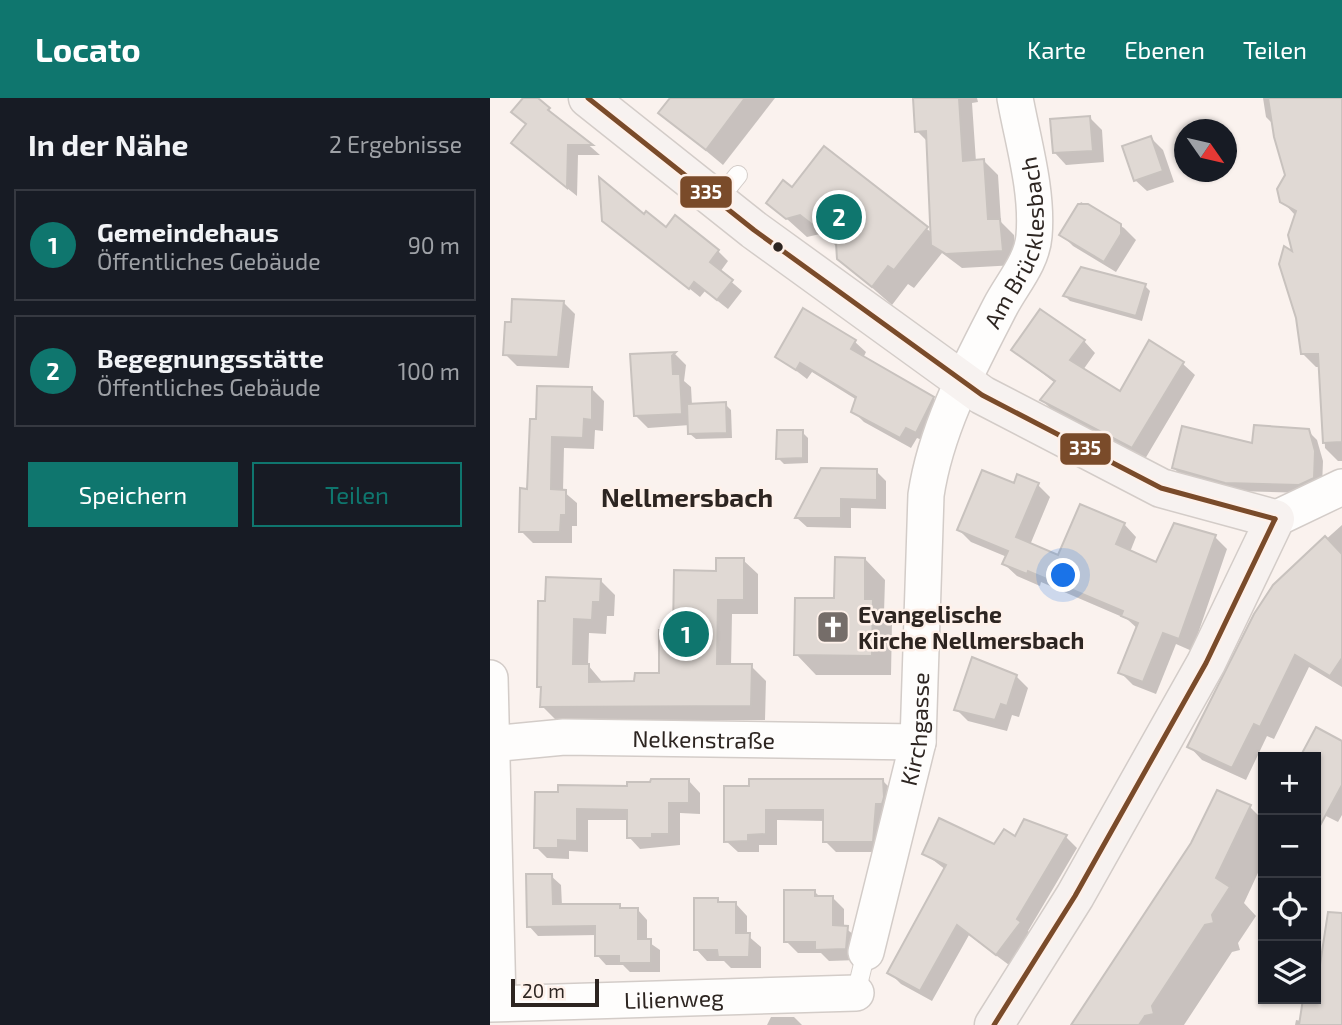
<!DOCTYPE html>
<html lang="de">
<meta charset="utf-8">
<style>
:root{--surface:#171b24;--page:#20242c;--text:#f1f3f6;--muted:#9ea1a6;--line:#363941;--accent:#0f766e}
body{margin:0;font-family:"Exo 2",sans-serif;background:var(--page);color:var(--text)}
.controls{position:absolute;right:21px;bottom:21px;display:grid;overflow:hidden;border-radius:0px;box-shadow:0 2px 5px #0004}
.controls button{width:63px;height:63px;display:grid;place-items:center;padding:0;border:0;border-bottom:2px solid var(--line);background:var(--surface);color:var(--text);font:35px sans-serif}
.compass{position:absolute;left:684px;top:21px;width:63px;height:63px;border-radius:50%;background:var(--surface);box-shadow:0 2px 5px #0004;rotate:124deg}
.scale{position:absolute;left:21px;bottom:18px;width:88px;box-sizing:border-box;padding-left:7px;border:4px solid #2d2521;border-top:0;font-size:19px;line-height:24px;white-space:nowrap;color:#2d2521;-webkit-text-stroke:5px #fef1ea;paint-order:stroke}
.you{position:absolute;left:574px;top:478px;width:24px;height:24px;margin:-18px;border:5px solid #fff;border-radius:50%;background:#1a73e8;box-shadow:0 0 0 10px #1a73e833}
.badge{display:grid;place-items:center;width:46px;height:46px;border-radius:50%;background:var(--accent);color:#fff;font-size:23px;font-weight:700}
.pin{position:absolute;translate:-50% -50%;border:4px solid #fff;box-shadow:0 2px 7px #0006}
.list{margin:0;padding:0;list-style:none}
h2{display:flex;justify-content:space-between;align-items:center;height:91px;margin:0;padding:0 28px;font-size:30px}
h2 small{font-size:23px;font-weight:400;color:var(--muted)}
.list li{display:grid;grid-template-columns:46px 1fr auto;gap:21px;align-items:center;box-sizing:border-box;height:112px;margin:0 14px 14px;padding:0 14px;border:2px solid var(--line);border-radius:0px}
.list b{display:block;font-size:26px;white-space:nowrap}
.list p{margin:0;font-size:23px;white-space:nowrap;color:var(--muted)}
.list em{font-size:23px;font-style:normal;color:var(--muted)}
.actions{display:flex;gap:14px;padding:21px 28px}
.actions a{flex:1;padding:16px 0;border:2px solid var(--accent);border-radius:0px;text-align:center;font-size:24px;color:var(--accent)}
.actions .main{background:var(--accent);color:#fff}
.icon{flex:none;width:38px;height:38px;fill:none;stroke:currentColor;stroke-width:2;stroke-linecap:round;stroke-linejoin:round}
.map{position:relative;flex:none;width:852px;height:927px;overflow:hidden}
header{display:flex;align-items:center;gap:42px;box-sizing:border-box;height:98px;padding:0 35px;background:var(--accent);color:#fff}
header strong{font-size:33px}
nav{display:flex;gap:38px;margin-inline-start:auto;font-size:24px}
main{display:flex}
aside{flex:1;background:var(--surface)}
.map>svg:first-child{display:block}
</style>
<header>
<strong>Locato</strong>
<nav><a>Karte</a><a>Ebenen</a><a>Teilen</a></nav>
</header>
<main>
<aside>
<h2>In der Nähe<small>2 Ergebnisse</small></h2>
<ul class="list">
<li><span class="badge">1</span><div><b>Gemeindehaus</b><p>Öffentliches Gebäude</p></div><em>90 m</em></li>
<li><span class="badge">2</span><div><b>Begegnungsstätte</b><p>Öffentliches Gebäude</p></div><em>100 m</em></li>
</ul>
<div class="actions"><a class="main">Speichern</a><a>Teilen</a></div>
</aside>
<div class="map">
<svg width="852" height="927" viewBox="0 0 852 927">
<rect width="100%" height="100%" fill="#faf2ee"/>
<g fill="#0003">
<path d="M35,0H45L110,57H88L87,98L33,55L37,27Z"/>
<path d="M182,0H285L233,67L171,15Z"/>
<path d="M425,0H487L488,4L482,5L486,64L494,63L508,77L511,124L524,137L526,167L472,170L452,155L424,190L418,186L402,207L349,161L348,149L330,136L317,139L278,104L302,91L334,50L442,135L439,45L427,33Z"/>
<path d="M773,0H852V363H848L835,350L831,269H826L812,255L804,156L805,117L792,103L797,78L785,28L776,19Z"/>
<path d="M600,20L612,32L614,64L576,67L565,55Z"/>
<path d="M661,40L673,52L684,84L657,93L645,82Z"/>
<path d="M591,104L634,130L646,142L626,174L583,148L571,136Z"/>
<path d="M154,118L228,153L238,163L230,174L252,193L238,211L215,193L210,199L114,122Z"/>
<path d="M655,188L660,193L652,223L580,203L575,198Z"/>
<path d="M73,204L85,216L79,270L27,268L15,256L23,226Z"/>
<path d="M314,212L365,244L376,254L373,260L443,300L454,311L437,344L427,340L421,350L374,324L363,313L367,302L322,274L317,281L287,258Z"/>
<path d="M594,243L605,255L593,272L631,295L660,244L693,266L705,277L655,361L564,314L552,302L565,285L523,252Z"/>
<path d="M185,256L196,267L194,283L201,289L202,307L235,306L241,312L242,340L206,341L200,336V327L158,330L146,318L142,258Z"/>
<path d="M102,291L114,303L113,333L105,332L104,351L74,350L73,393L87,405V428H82V445H43L31,433L48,322Z"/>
<path d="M818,333L827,342L833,363L832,389L819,395L746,393L692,379L684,370Z"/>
<path d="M312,334L318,340V365L294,366L288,360Z"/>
<path d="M386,373L396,383V411L361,410V430L317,429L307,420Z"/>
<path d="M525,387H548L560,399L540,447L569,459L634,426L646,439L640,454L667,467L725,439L737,451L702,553L686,546L666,596L643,587L630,574L648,531L637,521L551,484L550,488L527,478L514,466L517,459L481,444L469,432Z"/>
<path d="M852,427V589L819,569L784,641L777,638L756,682L712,662L699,648L784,488Z"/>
<path d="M375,461L395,482L394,515L402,523L401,577H326L306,556Z"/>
<path d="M253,462L268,476V516H242L241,568H261L276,583L275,622L67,623L52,608V591L49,588L57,505L110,482L125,497L124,518H117L116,536L99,535L98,567L113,585H146L171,577L228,474Z"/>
<path d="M526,578L538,590L529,619L522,617L517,633L478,623L466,611Z"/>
<path d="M827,632L852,645V717L848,724L826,713V659H812Z"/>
<path d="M199,683L210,695V716L190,715V747L150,751L139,739V722H98V754L79,753V761L57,760L46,749L47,695Z"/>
<path d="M393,683L404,694L393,754H346L335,743V723L287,722V747H269V754H248L236,743L260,690Z"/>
<path d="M760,709L773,722V764L754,805L766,818L748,845L750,852L742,854L694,927H583L703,746Z"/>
<path d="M576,739L587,750L538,833L542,837L519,867L479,837L442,903L411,886L399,874L456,772L434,755L505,749L525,740Z"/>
<path d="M61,778L71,787L72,808H129L134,812H148L157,822V843L170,852V874H140L133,867H116L107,857V837L48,838L39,828Z"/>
<path d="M325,794L330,799H342L354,811V829L369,841L368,862L339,863L331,855H308L296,843Z"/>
<path d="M227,801L232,806H246L257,818V837L271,849V870H241L234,863H217L206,851Z"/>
<path d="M845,814L852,815V927H805L806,922L811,923L815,901H826V868L832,869Z"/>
<path d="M281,919H304L312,927H277Z"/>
</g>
<g fill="#e0d9d4" stroke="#c8c2be" stroke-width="2">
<path d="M33,0H48L60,10L58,12L103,47H78L77,90L21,45L36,26L21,14Z"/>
<path d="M180,0H255L216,52L168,15Z"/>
<path d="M423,0H469L473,63L494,61L498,121H510L513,153L456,156L441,147L436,33L425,34Z"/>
<path d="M778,0H852V344L833,345L828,256H811L806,220L789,166L794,148L802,153L798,137L806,113L790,104L787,91L795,77L784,39Z"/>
<path d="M600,18L603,53L563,55L560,21Z"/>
<path d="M661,38L673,73L644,83L632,48Z"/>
<path d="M334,48L438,129L404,172L398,168L382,189L347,161L346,145L310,117L296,121L276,105L293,82L302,89Z"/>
<path d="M109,79L154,116L156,113L176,129L185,117L229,152L220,164L243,182L227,202L204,184L199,191L112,123Z"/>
<path d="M588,106H598L631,126V136L614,164L569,137Z"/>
<path d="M591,169L656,186L646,218L573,198Z"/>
<path d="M22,201L74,203L68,259L13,257L15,224H21Z"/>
<path d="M313,210L366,242L361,251L444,299L426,335L416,330L410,340L361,314L366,299L310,265L306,272L285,259Z"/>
<path d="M550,211L595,242L580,262L630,293L659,242L694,264L642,350L550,302L565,283L521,252Z"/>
<path d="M186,254L182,258L183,276H190L192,316L144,318L140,256Z"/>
<path d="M47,288L102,289V322L94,321L93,340L62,339L61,391L76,392V417H71L70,434H29L30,390L37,391L40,321H46Z"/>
<path d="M236,304L237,335L198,336L197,306Z"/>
<path d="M764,327L819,331L825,353L824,380L809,387L735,385L682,370L692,328L762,345Z"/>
<path d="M287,332H313V360L286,361Z"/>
<path d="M331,370L387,371V402L351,401V420H305Z"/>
<path d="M492,372L524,385L527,376L549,385L526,439L568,457L590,406L635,425L626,446L666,464L684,425L726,437L689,541L673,535L653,584L628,575L648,525L631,518L633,513L538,473L537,476L512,466L518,453L467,432Z"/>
<path d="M835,438L852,456V560L840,578L805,557L770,629L764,626L742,670L697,649L764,516L783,487Z"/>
<path d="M345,459L375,460V501H383L382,558L304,557L305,500H344Z"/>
<path d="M226,460H254V502H228L227,566H262L261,608L50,609L51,589H47L48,503H55L56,479L111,481L110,504H103L102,522L84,521L83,566H99V584L144,583L145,575H169V532H183L184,472L226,473Z"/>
<path d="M482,559L527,577L517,608L511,606L505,622L464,612Z"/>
<path d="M826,629L852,643V687L826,735V659H810Z"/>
<path d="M161,681H199V705H179V736H162V740H137V712L87,711V743L68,742V750H44L45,694H68V687L137,688V684H160Z"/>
<path d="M259,681H393L394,699L392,706H386L383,744H333V712H276V736L258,737V743L234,744V688H259Z"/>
<path d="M727,692L761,707L726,780L740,789L722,817L724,825L715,827L662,908L664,916L655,918L649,927H581L701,745Z"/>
<path d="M449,720L504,746L514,731L525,738L534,721L577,737L527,821L531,824L506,857L467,827L430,893L397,875L456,767L432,756Z"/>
<path d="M36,776H62L63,806H130V810H148V841H161V865H129V858H105V828L37,829Z"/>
<path d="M294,792H325V798H343V827L358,828L356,851L325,852V844H294Z"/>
<path d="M204,800H228V804H246V835H260L259,859H228L227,852H204Z"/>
<path d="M838,814L852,815V927H809L813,901H826V866L830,867Z"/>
</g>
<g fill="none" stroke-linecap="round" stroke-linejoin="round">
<defs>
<g id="lane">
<path d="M227,103L248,77"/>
<path d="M366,895L376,854"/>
</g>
<g id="street">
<path d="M785,421L852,389"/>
<path d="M0,580L8,904"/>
<path id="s1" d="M0,646L74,639L428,644"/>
<path id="s2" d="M376,854L428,644L436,397C446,330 479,269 510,209C522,186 542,164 544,138C548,93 533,44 525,0"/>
<path id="s3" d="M0,906L366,895"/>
</g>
<path id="secondary" d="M98,0L264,132L492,297L671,390L785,421L716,565L585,798L504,927"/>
</defs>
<use href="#lane" stroke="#d3ccc8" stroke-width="20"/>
<use href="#street" stroke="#d3ccc8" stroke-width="38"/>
<use href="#secondary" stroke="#d3ccc8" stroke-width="41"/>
<use href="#lane" stroke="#fefdfc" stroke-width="18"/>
<use href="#street" stroke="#fefdfc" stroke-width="35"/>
<use href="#secondary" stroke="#f7f2f0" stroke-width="38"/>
<defs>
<g id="bus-1">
<path d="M98,0L264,132L492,297L671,390L785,421"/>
<path d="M504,927L585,798L716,565L785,421"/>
</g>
</defs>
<use href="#bus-1" stroke="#fef1ea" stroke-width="10"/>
<use href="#bus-1" stroke="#7a4b2a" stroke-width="5"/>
</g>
<defs>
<symbol id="church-square" viewBox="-11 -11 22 22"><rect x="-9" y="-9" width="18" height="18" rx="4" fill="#756d69" stroke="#fef1ea"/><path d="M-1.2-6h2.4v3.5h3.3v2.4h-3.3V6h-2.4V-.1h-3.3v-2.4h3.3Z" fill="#fff"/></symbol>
</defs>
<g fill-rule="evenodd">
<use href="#church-square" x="324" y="510" width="38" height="38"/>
</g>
<circle fill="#2d2521" stroke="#fef1ea" stroke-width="2.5" cx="288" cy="149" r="6"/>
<g text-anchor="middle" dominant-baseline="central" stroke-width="5" stroke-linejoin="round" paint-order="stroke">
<g font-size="23" fill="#2d2521" stroke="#fef1ea">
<text stroke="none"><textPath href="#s2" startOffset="735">Am Brücklesbach</textPath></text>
<text stroke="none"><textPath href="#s2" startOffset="229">Kirchgasse</textPath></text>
<text stroke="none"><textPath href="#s1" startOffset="214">Nelkenstraße</textPath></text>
<text stroke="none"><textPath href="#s3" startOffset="184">Lilienweg</textPath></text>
</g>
<g font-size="23" font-weight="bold" fill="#2d2521" stroke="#fef1ea" text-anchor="start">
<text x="368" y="516">Evangelische<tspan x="368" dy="26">Kirche Nellmersbach</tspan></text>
</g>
<g font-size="26" font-weight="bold" fill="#2d2521" stroke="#fef1ea">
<text x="197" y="398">Nellmersbach</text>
</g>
</g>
<g stroke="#fef1ea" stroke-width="2.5">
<rect x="189" y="77" width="54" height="34" rx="7" fill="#7a4b2a"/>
<rect x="569" y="334" width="53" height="34" rx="7" fill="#7a4b2a"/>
</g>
<g font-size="19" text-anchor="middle" font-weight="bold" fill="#fff">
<text x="216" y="101">335</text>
<text x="595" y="357">335</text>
</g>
</svg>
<div class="controls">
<button>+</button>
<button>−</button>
<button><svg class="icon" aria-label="locate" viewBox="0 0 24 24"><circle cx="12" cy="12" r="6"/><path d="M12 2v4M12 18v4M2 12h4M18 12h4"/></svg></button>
<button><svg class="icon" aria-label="layers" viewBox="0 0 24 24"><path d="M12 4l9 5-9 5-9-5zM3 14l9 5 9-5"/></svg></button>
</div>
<svg class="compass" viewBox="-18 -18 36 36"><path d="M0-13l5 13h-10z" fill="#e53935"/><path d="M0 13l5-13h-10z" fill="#9ea1a6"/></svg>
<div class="scale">20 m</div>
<div class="you"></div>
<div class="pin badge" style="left:196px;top:536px">1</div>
<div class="pin badge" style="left:349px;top:119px">2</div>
</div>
</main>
